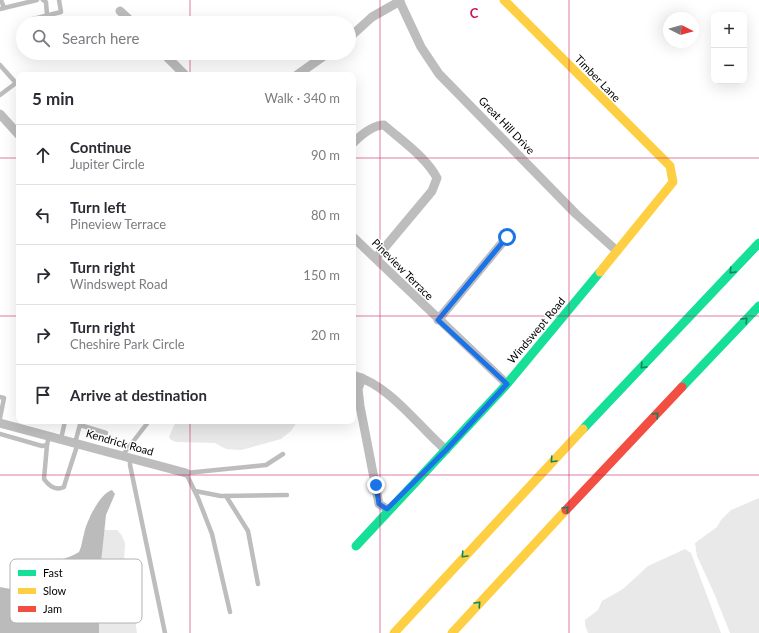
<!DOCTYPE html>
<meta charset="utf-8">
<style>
:root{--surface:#fff;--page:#f2f2f3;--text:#2b2b33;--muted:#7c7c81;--line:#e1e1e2}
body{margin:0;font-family:Lato,sans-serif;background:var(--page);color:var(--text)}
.controls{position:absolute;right:12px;top:12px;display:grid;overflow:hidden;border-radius:8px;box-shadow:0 4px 16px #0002}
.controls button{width:36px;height:36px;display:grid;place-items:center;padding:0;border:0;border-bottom:1px solid var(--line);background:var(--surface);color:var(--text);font:20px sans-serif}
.compass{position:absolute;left:663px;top:12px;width:36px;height:36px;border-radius:50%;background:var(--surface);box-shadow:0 4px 16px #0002;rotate:96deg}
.stop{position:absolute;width:12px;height:12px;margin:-9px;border:3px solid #1a73e8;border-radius:50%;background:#fff}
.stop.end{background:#1a73e8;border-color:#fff;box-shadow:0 1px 4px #0008}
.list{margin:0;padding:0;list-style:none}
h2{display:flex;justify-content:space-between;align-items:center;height:52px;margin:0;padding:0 16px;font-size:17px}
h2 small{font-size:13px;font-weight:400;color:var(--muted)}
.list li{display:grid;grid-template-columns:26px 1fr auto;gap:12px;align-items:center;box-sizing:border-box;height:60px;padding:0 16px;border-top:1px solid var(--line)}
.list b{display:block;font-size:15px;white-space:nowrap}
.list p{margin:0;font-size:13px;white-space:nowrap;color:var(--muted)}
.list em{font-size:13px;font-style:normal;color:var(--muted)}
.icon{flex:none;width:22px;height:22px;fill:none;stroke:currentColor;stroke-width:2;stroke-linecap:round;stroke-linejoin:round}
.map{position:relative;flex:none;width:759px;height:633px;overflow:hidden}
.search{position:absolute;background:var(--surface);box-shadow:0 4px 16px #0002;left:16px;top:16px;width:340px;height:44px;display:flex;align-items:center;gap:10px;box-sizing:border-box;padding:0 14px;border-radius:22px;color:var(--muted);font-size:15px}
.panel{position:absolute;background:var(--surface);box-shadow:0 4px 16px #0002;left:16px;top:72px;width:340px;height:352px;border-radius:8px}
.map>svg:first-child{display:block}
</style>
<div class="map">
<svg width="759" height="633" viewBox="0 0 759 633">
<rect width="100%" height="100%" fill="#fff"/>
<g fill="#e9e9e9">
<path d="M176,421H298L291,431L281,439L241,450L226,449L215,443L176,442L171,440L169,437Z"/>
<path d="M759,498V633H730L714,593L697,556L695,543L717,527L721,520L731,510Z"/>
<path d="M104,530H117L121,534L125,543L123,586L133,606L137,633H99V582Z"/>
<path d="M685,549L691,553L721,633H588L585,625V620L598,610L602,601L623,589L648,566Z"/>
</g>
<path fill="#bbb" d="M112,490L115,494L106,515L99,582V633H0V587C40,595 22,579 43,566C54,560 69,559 79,552C82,546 82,540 84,534C86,522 100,493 112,490Z"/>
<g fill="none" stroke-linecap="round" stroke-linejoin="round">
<g stroke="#bdbdbd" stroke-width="4.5">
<path d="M43,0L46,2L47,15"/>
<path d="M4,8L37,0"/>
<path d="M0,9L4,8L1,0"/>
<path d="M33,19L61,12L59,0"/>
<path d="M0,65L16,83L0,95"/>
<path d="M0,397L4,398L0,418"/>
<path d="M80,425L106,433"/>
<path d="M0,434L42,446L47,445L49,436"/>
<path d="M61,439L65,421"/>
<path d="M75,443L81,421"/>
<path d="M47,445L44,479C49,486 56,491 64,487L65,483L78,443"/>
<path d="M122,456L149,421"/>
<path d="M130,458V465L165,633"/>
<path d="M195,491L221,496L287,495"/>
<path d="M226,496L248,531L258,584"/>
<path d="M230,612L212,534L198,498L186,473L266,465L283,454"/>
</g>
<g stroke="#bdbdbd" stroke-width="9">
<path d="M399,0L421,47L439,74L576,214L617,251"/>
<path d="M120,11L133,23"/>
<path d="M349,38L372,17L400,1"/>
<path d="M163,53L185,75"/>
<path d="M297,75L328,53"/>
<path d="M0,114L19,135"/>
<path d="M353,143C361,135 373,125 384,125C402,141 426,157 437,178L432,191L376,258"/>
<path d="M353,237L507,384"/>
<path d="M438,320L507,237"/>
<path d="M353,375C391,386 417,425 446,450"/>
<path d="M362,378L358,389L360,406L379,504L387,509"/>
<path d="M0,423L186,473"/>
</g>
<g stroke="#16e098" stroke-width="9">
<path d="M682,387L759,306"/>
<path d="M583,429L759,243"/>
<path d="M356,546L507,384L600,272"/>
</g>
<g stroke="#ffcf43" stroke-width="9">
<path d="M504,0L670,166L673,182L600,272"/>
<path d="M394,633L583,429"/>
<path d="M452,633L566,510"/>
</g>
<path stroke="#f24e42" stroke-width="9" d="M566,510L682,387"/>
</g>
<defs><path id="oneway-chevron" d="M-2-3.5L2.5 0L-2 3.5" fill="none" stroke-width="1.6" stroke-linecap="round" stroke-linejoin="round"/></defs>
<g stroke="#0d865b">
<use href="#oneway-chevron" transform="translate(732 271) rotate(133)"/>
<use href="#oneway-chevron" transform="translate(745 320) rotate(-47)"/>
<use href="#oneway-chevron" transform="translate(643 366) rotate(133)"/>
<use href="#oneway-chevron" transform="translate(656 415) rotate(-47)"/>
<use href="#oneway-chevron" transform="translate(553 460) rotate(133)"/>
<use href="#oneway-chevron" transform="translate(566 509) rotate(-47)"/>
<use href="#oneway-chevron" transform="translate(464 555) rotate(133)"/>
<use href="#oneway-chevron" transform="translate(478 604) rotate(-47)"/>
</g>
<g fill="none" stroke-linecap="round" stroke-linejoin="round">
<path stroke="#1a73e8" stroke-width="5" d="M376,485L379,504L387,509L446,450L507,384L438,320L507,237"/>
</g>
<path fill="none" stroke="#c2185b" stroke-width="1" stroke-opacity="0.55" d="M190,0V23M380,0V633M569,0V633M190,53V75M0,158H19M353,158H759M0,316H19M353,316H759M190,421V633M0,475H759"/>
<g text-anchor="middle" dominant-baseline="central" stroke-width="3" stroke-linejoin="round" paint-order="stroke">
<g font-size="11" fill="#000" stroke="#fff">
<text transform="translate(598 78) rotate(46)">Timber Lane</text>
<text transform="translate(507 125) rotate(46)">Great Hill Drive</text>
<text transform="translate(403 269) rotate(45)">Pineview Terrace</text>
<text transform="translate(536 330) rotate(-50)">Windswept Road</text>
<text transform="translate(120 442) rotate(16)">Kendrick Road</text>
</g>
</g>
<rect x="10" y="559" width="132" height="64" rx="6" fill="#fff" stroke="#b2b2b2" stroke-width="1"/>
<rect x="18" y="570" width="18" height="6" fill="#16e098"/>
<rect x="18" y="588" width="18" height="6" fill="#ffcf43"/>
<rect x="18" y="606" width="18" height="6" fill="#f24e42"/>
<g font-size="11" fill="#000">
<text x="43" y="577">Fast</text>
<text x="43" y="595">Slow</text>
<text x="43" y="613">Jam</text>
</g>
<g font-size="13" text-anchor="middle" font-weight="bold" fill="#c2185b" stroke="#fff" stroke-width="3" stroke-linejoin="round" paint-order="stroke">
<text x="474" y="18">C</text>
</g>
</svg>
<div class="controls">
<button>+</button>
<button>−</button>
</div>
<svg class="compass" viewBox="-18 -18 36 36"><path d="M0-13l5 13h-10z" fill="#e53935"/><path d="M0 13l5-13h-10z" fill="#7c7c81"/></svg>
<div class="stop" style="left:507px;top:237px"></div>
<div class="stop end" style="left:376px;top:485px"></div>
<div class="search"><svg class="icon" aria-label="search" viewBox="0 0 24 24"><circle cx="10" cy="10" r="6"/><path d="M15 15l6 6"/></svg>Search here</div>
<section class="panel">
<h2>5 min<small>Walk · 340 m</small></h2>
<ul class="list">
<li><svg class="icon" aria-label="ahead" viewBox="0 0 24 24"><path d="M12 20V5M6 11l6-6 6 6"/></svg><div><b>Continue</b><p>Jupiter Circle</p></div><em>90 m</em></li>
<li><svg class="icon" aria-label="left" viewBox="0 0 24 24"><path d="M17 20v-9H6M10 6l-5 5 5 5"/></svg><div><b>Turn left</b><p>Pineview Terrace</p></div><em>80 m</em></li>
<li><svg class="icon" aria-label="right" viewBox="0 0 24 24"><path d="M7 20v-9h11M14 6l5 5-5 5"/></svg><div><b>Turn right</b><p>Windswept Road</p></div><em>150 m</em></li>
<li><svg class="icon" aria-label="right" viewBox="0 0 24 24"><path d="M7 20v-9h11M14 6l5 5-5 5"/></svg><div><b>Turn right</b><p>Cheshire Park Circle</p></div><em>20 m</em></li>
<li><svg class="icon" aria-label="arrive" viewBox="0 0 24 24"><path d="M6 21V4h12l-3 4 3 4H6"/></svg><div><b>Arrive at destination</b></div></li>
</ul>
</section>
</div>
